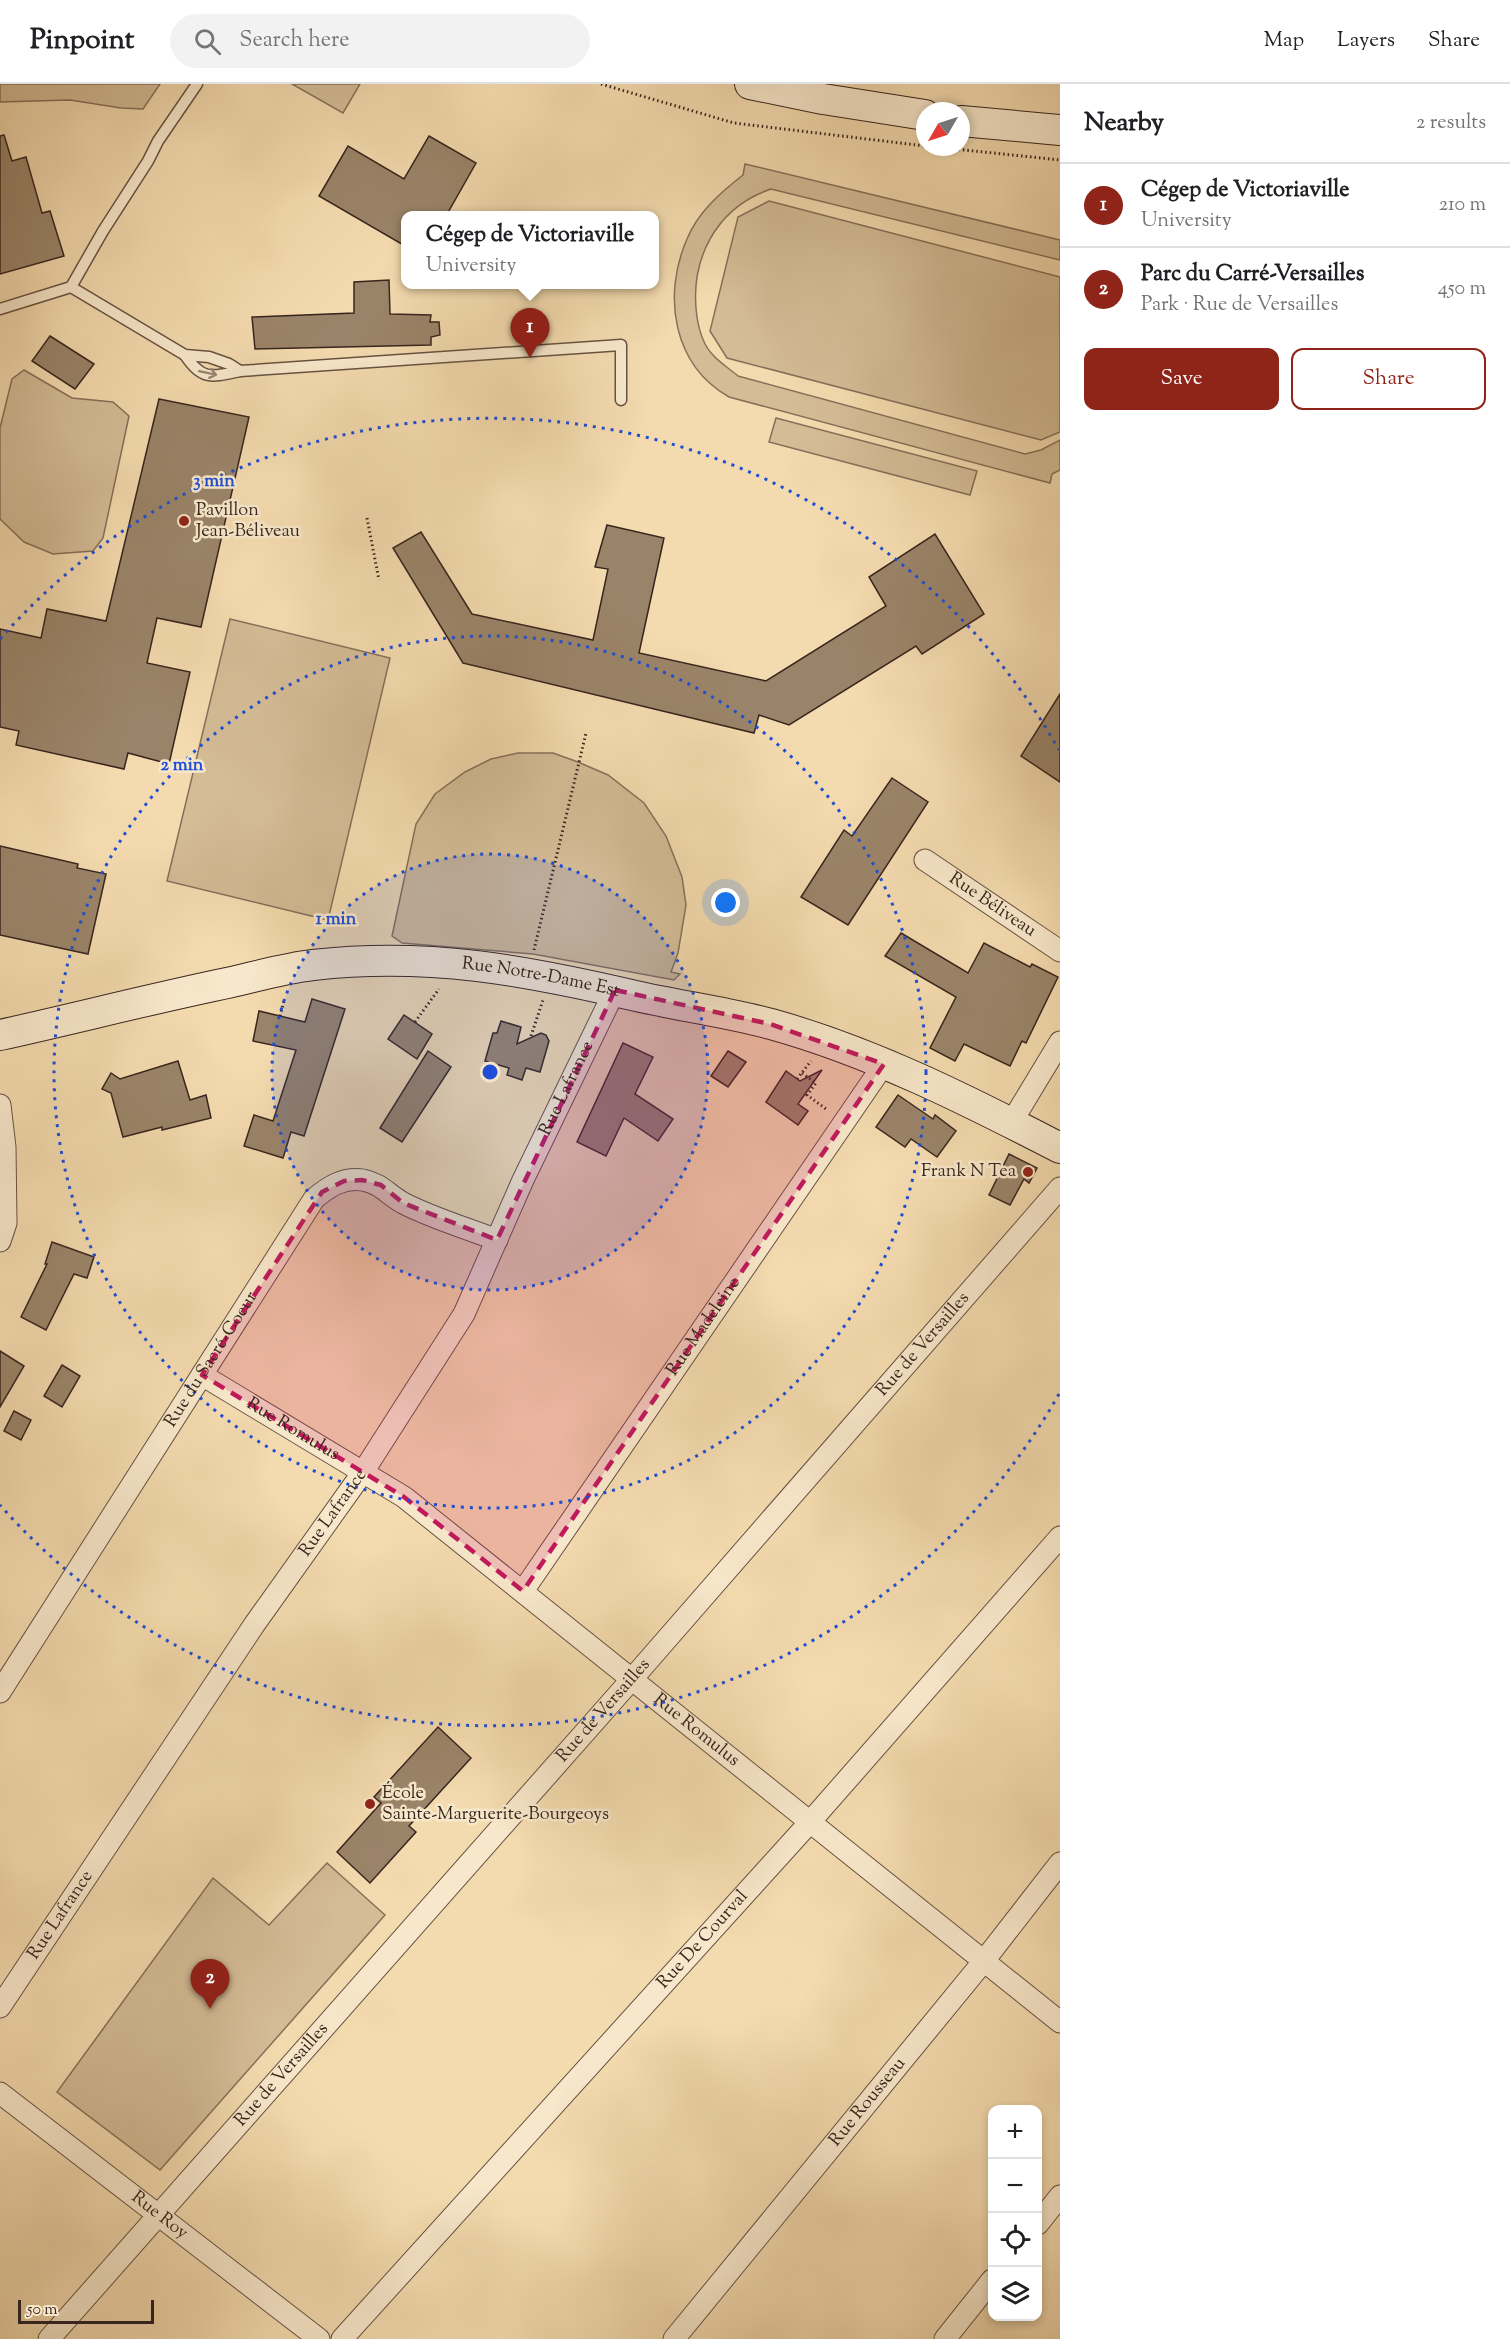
<!DOCTYPE html>
<meta charset="utf-8">
<style>
:root{--surface:#fff;--page:#f2f2f2;--text:#202124;--muted:#757577;--line:#e0e0e0;--accent:#8f2418}
body{margin:0;font-family:"Sorts Mill Goudy",serif;background:var(--page);color:var(--text)}
.controls{position:absolute;right:18px;bottom:18px;display:grid;overflow:hidden;border-radius:12px;box-shadow:0 3px 9px #0003}
.controls button{width:54px;height:54px;display:grid;place-items:center;padding:0;border:0;border-bottom:2px solid var(--line);background:var(--surface);color:var(--text);font:30px sans-serif}
.compass{position:absolute;left:916px;top:18px;width:54px;height:54px;border-radius:50%;background:var(--surface);box-shadow:0 3px 9px #0003;rotate:231deg}
.scale{position:absolute;left:18px;bottom:15px;width:136px;box-sizing:border-box;padding-left:6px;border:3px solid #38251e;border-top:0;font-size:16px;line-height:21px;white-space:nowrap;color:#38251e;-webkit-text-stroke:4px #f8e8cb;paint-order:stroke}
.you{position:absolute;left:726px;top:819px;width:21px;height:21px;margin:-15px;border:4px solid #fff;border-radius:50%;background:#1a73e8;box-shadow:0 0 0 9px #1a73e833}
.badge{display:grid;place-items:center;width:39px;height:39px;border-radius:50%;background:var(--accent);color:#fff;font-size:20px;font-weight:700}
.pin{position:absolute;translate:-50% -50px;filter:drop-shadow(0 2px 3px #0008)}
.pin::after{content:'';position:absolute;top:32px;width:21px;height:18px;background:inherit;clip-path:polygon(0 0,100% 0,50% 100%)}
.popup{position:absolute;left:401px;top:127px;width:258px;height:78px;box-sizing:border-box;display:grid;place-content:center;border-radius:12px;background:var(--surface);filter:drop-shadow(0 2px 4px #0005);font-size:20px;white-space:nowrap;color:var(--muted)}
.popup b{font-size:22px;color:var(--text)}
.popup::after{content:'';position:absolute;left:50%;top:100%;margin-left:-12px;border:12px solid transparent;border-top-color:var(--surface)}
.list{margin:0;padding:0;list-style:none}
h2{display:flex;justify-content:space-between;align-items:center;height:78px;margin:0;padding:0 24px;font-size:26px}
h2 small{font-size:20px;font-weight:400;color:var(--muted)}
.list li{display:grid;grid-template-columns:39px 1fr auto;gap:18px;align-items:center;box-sizing:border-box;height:84px;padding:0 24px;border-top:2px solid var(--line)}
.list b{display:block;font-size:22px;white-space:nowrap}
.list p{margin:0;font-size:20px;white-space:nowrap;color:var(--muted)}
.list em{font-size:20px;font-style:normal;color:var(--muted)}
.actions{display:flex;gap:12px;padding:18px 24px}
.actions a{flex:1;padding:14px 0;border:2px solid var(--accent);border-radius:12px;text-align:center;font-size:21px;color:var(--accent)}
.actions .main{background:var(--accent);color:#fff}
.icon{flex:none;width:33px;height:33px;fill:none;stroke:currentColor;stroke-width:2;stroke-linecap:round;stroke-linejoin:round}
.map{position:relative;flex:none;width:1060px;height:2255px;overflow:hidden}
header{display:flex;align-items:center;gap:36px;box-sizing:border-box;height:84px;padding:0 30px;background:var(--surface);border-bottom:2px solid var(--line)}
header strong{font-size:28px}
nav{display:flex;gap:33px;margin-inline-start:auto;font-size:21px}
.search{width:420px;height:54px;background:var(--page);display:flex;align-items:center;gap:15px;box-sizing:border-box;padding:0 21px;border-radius:33px;color:var(--muted);font-size:22px}
main{display:flex}
aside{flex:1;background:var(--surface)}
.map>svg:first-child{display:block}
</style>
<header>
<strong>Pinpoint</strong>
<div class="search"><svg class="icon" aria-label="search" viewBox="0 0 24 24"><circle cx="10" cy="10" r="6"/><path d="M15 15l6 6"/></svg>Search here</div>
<nav><a>Map</a><a>Layers</a><a>Share</a></nav>
</header>
<main>
<div class="map">
<svg width="1060" height="2255" viewBox="0 0 1060 2255">
<rect width="100%" height="100%" fill="#f4dbaf"/>
<filter id="stains"><feTurbulence type="fractalNoise" baseFrequency=".00333" numOctaves="4"/><feColorMatrix values="0 0 0 0 .2 0 0 0 0 .09 0 0 0 0 .02 0 0 0 .5 -.17"/></filter>
<radialGradient id="worn" r=".72"><stop offset=".6" stop-color="#630" stop-opacity="0"/><stop offset="1" stop-color="#630" stop-opacity=".3"/></radialGradient>
<g fill="#d4bc96" stroke="#86705a" stroke-width="1.5">
<path d="M0,0H160L143,25L121,24L70,16L0,18Z"/>
<path d="M292,0H360L343,29Z"/>
<path d="M745,80L1060,156V176L771,105C715,124 689,177 697,233C699,246 704,262 713,271C720,279 730,285 738,292L1025,370L1041,366L1060,356V386L1052,390L1050,399L729,313C673,281 662,212 687,155C698,128 721,108 743,91Z"/>
<path d="M769,117L1060,193V348L1041,356L727,274L710,247L738,133Z"/>
<path d="M24,286L72,314L113,318L129,332L103,454L93,467L53,470L24,458L0,435V344L12,295Z"/>
<path d="M776,334L977,387L970,411L769,358Z"/>
<path d="M230,535L390,574L328,836L167,797Z"/>
<path d="M518,669H553L578,678L608,691L644,719L666,752L682,793L686,821L678,869L671,888L680,890L674,896L533,870L402,859L392,852L416,740L435,710L465,688L491,675Z"/>
<path d="M327,1779L385,1831L160,2086L57,2008L213,1794L269,1841Z"/>
</g>
<g fill="#9a8469" stroke="#38251e" stroke-width="1.5">
<path d="M4,51L12,77L26,73L42,129L50,127L64,172L0,190V52Z"/>
<path d="M429,52L476,79L446,132H405V162L319,112L348,62L404,95Z"/>
<path d="M389,196L390,230L431,231L430,238H439L440,251L431,253V261L255,265L252,233L354,229V198Z"/>
<path d="M50,252L94,280L75,305L32,277Z"/>
<path d="M159,315L249,333L201,543L157,534L147,579L190,588L169,680L128,669L124,685L16,661L19,647L0,643V545L41,554L47,525L106,537Z"/>
<path d="M607,441L664,454L639,569L766,597L886,522L869,493L935,450L984,530L922,570L916,562L789,641L759,631L754,649L463,579L393,464L421,448L472,530L593,556L608,485L595,483Z"/>
<path d="M1060,610V698L1021,672Z"/>
<path d="M892,694L928,718L848,841L801,813L844,746L852,752Z"/>
<path d="M0,762L78,780L77,784L106,790L88,870L0,851Z"/>
<path d="M901,849L968,889L984,859L1030,883L1032,880L1058,893L1026,959L1022,957L1010,982L964,960L955,977L930,964L956,913L885,872Z"/>
<path d="M312,915L345,925L304,1052L291,1048L283,1074L244,1062L254,1031L273,1037L296,966L253,957L259,927L305,938Z"/>
<path d="M404,931L432,950L417,975L388,955Z"/>
<path d="M501,937L521,943L517,960L541,949L546,951L549,957L540,988L526,984L522,996L507,991L509,984L485,977L493,949H497Z"/>
<path d="M623,959L653,973L635,1010L673,1035L658,1057L624,1034L606,1072L577,1058Z"/>
<path d="M428,967L451,983L402,1058L380,1044Z"/>
<path d="M728,967L746,978L728,1003L711,992Z"/>
<path d="M178,977L190,1016L206,1011L211,1034L162,1046V1043L123,1053L111,1009L102,1005L111,989L120,995Z"/>
<path d="M822,986L798,1020L808,1027L798,1041L766,1018L786,987L800,997Z"/>
<path d="M898,1011L933,1035L935,1031L956,1047L937,1073L911,1055L905,1063L876,1043Z"/>
<path d="M1009,1070L1037,1084L1029,1099L1024,1095L1010,1121L989,1111Z"/>
<path d="M52,1158L94,1173L87,1194L74,1190L46,1246L21,1233L47,1180H45Z"/>
<path d="M0,1267L24,1282L0,1323Z"/>
<path d="M62,1281L80,1292L62,1323L44,1312Z"/>
<path d="M14,1327L31,1336L21,1356L4,1347Z"/>
<path d="M438,1643L471,1674L409,1742L416,1748L370,1799L337,1768L381,1719L374,1713Z"/>
</g>
<g fill="none" stroke-linecap="round" stroke-linejoin="round">
<defs>
<g id="lane">
<path d="M71,203L185,271L209,273L229,280L240,287"/>
<path d="M0,225L71,203L103,147L148,77L158,57L197,0"/>
<path d="M185,271C202,297 212,293 240,287L621,261V316"/>
</g>
<g id="street">
<path id="s1" d="M925,776L1060,867"/>
<path d="M0,1021L5,1063L6,1139L0,1157"/>
<path d="M1011,1039L1060,958"/>
<path id="s2" d="M202,1291L404,1413L1060,1938"/>
<path id="s3" d="M523,1507L884,980"/>
<path id="s4" d="M0,1608L314,1115C328,1103 343,1093 363,1096C382,1100 387,1110 403,1119C432,1134 466,1144 497,1156"/>
<path id="s5" d="M0,1923L254,1541L363,1388L464,1230L523,1096L615,906"/>
<path id="s6" d="M0,2009L319,2255"/>
<path d="M1038,2140L1060,2112"/>
<path id="s7" d="M49,2255L632,1595L1060,1104"/>
<path id="s8" d="M342,2255L810,1738L1060,1453"/>
<path id="s9" d="M674,2255L983,1878L1060,1779"/>
<path d="M945,2255L992,2196"/>
</g>
<g id="secondary">
<path d="M750,0L823,15L925,31"/>
<path d="M961,37L1060,46"/>
<path id="s10" d="M0,951C77,934 154,914 232,898C258,892 286,884 313,881C428,868 524,886 636,912C680,922 727,928 771,940C872,968 967,1016 1060,1064"/>
</g>
</defs>
<use href="#lane" stroke="#675242" stroke-width="13"/>
<use href="#street" stroke="#675242" stroke-width="23"/>
<use href="#secondary" stroke="#38251e" stroke-width="32"/>
<g stroke="#38251e" stroke-width="3" stroke-dasharray="1.5 3" stroke-linecap="butt">
<path d="M601,0L734,39L925,62"/>
<path d="M936,63L1060,76"/>
<path d="M367,434L379,496"/>
<path d="M534,866L586,649"/>
<path d="M280,932L284,917"/>
<path d="M415,938L439,905"/>
<path d="M531,952L543,916"/>
<path d="M802,989L816,999L807,1011L826,1025"/>
<path d="M797,995L811,977"/>
</g>
<use href="#lane" stroke="#f8e8cb" stroke-width="10"/>
<use href="#street" stroke="#f8e8cb" stroke-width="21"/>
<use href="#secondary" stroke="#f8e8cb" stroke-width="30"/>
</g>
<defs><path id="oneway-shaft" d="M-6 0H5M1.5-3L5.5 0L1.5 3" fill="none" stroke-width="1.6" stroke-linecap="round" stroke-linejoin="round" transform="scale(1.5)"/></defs>
<use stroke="#988674" href="#oneway-shaft" transform="translate(208 289) rotate(12)"/>
<path fill="#c2185b" fill-opacity="0.2" stroke="#c2185b" stroke-width="4.5" stroke-dasharray="12 8" stroke-linejoin="round" d="M615,906L770,940L884,980L523,1507L404,1413L202,1291L322,1108L344,1097L362,1096L381,1101L403,1119L497,1156Z"/>
<circle cx="490" cy="988" r="218" fill="#1d4ed8" fill-opacity=".12"/>
<g fill="none" stroke="#1d4ed8" stroke-width="3" stroke-dasharray="3 6">
<circle cx="490" cy="988" r="218"/>
<circle cx="490" cy="988" r="436"/>
<path d="M1059 1310A654 654 0 0 1 0 1421M0 555A654 654 0 0 1 1059 666"/>
</g>
<g fill="#8f2418" stroke="#f8e8cb" stroke-width="2">
<circle cx="184" cy="437" r="6"/>
<circle cx="1028" cy="1088" r="6"/>
<circle cx="370" cy="1720" r="6"/>
</g>
<g text-anchor="middle" dominant-baseline="central" stroke-width="5" stroke-linejoin="round" paint-order="stroke">
<g font-size="18" fill="#38251e" stroke="#f8e8cb" text-anchor="start">
<text x="196" y="427">Pavillon<tspan x="196" dy="21">Jean-Béliveau</tspan></text>
<text x="1016" y="1088" text-anchor="end">Frank N Tea</text>
<text x="382" y="1710">École<tspan x="382" dy="21">Sainte-Marguerite-Bourgeoys</tspan></text>
</g>
<g font-size="18" fill="#38251e" stroke="#f8e8cb">
<text stroke="none"><textPath href="#s1" startOffset="81">Rue Béliveau</textPath></text>
<text stroke="none"><textPath href="#s10" startOffset="550">Rue Notre-Dame Est</textPath></text>
<text stroke="none"><textPath href="#s5" startOffset="1082">Rue Lafrance</textPath></text>
<text stroke="none"><textPath href="#s3" startOffset="320">Rue Madeleine</textPath></text>
<text stroke="none"><textPath href="#s7" startOffset="1324">Rue de Versailles</textPath></text>
<text stroke="none"><textPath href="#s4" startOffset="394">Rue du Sacré-Coeur</textPath></text>
<text stroke="none"><textPath href="#s2" startOffset="106">Rue Romulus</textPath></text>
<text stroke="none"><textPath href="#s5" startOffset="596">Rue Lafrance</textPath></text>
<text stroke="none"><textPath href="#s7" startOffset="838">Rue de Versailles</textPath></text>
<text stroke="none"><textPath href="#s2" startOffset="610">Rue Romulus</textPath></text>
<text stroke="none"><textPath href="#s5" startOffset="110">Rue Lafrance</textPath></text>
<text stroke="none"><textPath href="#s8" startOffset="538">Rue De Courval</textPath></text>
<text stroke="none"><textPath href="#s7" startOffset="352">Rue de Versailles</textPath></text>
<text stroke="none"><textPath href="#s9" startOffset="306">Rue Rousseau</textPath></text>
<text stroke="none"><textPath href="#s6" startOffset="201">Rue Roy</textPath></text>
</g>
</g>
<circle cx="490" cy="988" r="9" fill="#1d4ed8" stroke="#f8e8cb" stroke-width="3"/>
<g font-size="18" text-anchor="middle" font-weight="bold" fill="#1d4ed8" stroke="#f8e8cb" stroke-width="5" stroke-linejoin="round" paint-order="stroke">
<text x="214" y="402">3 min</text>
<text x="182" y="686">2 min</text>
<text x="336" y="840">1 min</text>
</g>
<rect width="100%" height="100%" filter="url(#stains)"/>
<rect width="100%" height="100%" fill="url(#worn)"/>
</svg>
<div class="controls">
<button>+</button>
<button>−</button>
<button><svg class="icon" aria-label="locate" viewBox="0 0 24 24"><circle cx="12" cy="12" r="6"/><path d="M12 2v4M12 18v4M2 12h4M18 12h4"/></svg></button>
<button><svg class="icon" aria-label="layers" viewBox="0 0 24 24"><path d="M12 4l9 5-9 5-9-5zM3 14l9 5 9-5"/></svg></button>
</div>
<svg class="compass" viewBox="-18 -18 36 36"><path d="M0-13l5 13h-10z" fill="#e53935"/><path d="M0 13l5-13h-10z" fill="#757577"/></svg>
<div class="scale">50 m</div>
<div class="you"></div>
<div class="pin badge" style="left:530px;top:274px">1</div>
<div class="popup"><b>Cégep de Victoriaville</b>University</div>
<div class="pin badge" style="left:210px;top:1925px">2</div>
</div>
<aside>
<h2>Nearby<small>2 results</small></h2>
<ul class="list">
<li><span class="badge">1</span><div><b>Cégep de Victoriaville</b><p>University</p></div><em>210 m</em></li>
<li><span class="badge">2</span><div><b>Parc du Carré-Versailles</b><p>Park · Rue de Versailles</p></div><em>450 m</em></li>
</ul>
<div class="actions"><a class="main">Save</a><a>Share</a></div>
</aside>
</main>
